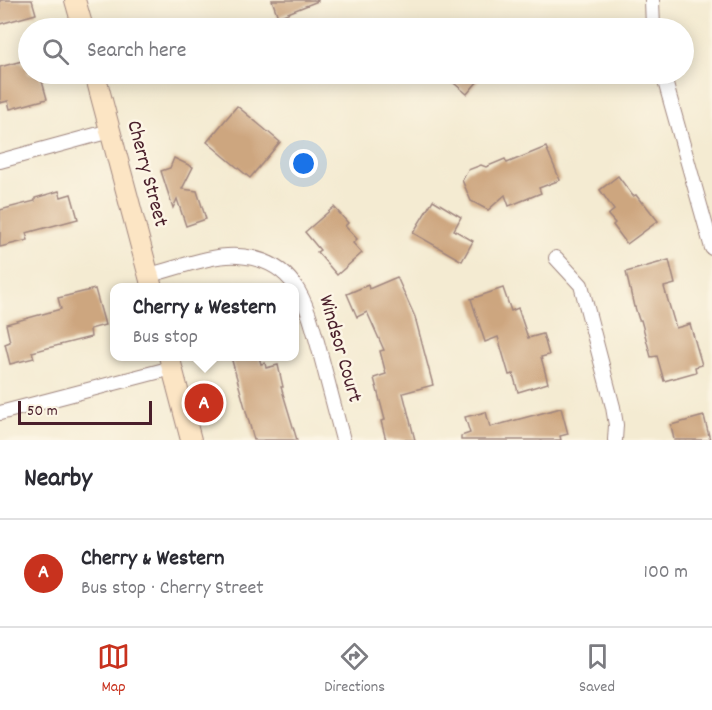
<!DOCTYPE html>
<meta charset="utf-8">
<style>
:root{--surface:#fff;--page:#f7f7f7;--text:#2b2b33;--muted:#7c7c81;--line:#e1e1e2;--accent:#c8321e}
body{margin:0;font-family:Dekko,sans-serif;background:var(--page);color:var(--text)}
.scale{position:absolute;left:18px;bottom:15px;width:134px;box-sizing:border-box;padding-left:6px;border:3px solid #4a1f2b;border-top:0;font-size:16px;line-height:21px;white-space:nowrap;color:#4a1f2b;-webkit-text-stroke:4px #fcf5e5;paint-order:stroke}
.you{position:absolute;left:304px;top:164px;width:21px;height:21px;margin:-15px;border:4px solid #fff;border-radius:50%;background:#1a73e8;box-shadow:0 0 0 9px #1a73e833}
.badge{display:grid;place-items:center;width:39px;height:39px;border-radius:50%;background:var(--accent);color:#fff;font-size:20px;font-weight:700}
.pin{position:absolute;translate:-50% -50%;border:3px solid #fff;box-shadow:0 2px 6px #0006}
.popup{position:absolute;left:110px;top:283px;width:189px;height:78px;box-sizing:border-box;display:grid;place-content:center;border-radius:12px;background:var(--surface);filter:drop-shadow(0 2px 4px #0005);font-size:20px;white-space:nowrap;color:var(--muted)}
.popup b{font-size:22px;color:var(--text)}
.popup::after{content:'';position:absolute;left:50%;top:100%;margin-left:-12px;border:12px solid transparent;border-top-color:var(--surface)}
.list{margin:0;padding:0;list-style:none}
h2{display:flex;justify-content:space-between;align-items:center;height:78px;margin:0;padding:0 24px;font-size:26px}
h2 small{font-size:20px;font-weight:400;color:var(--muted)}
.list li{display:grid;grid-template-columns:39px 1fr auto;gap:18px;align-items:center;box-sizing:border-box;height:108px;padding:0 24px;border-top:2px solid var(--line)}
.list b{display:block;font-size:22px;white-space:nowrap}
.list p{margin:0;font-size:20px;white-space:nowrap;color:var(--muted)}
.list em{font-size:20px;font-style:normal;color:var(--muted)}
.icon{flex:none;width:33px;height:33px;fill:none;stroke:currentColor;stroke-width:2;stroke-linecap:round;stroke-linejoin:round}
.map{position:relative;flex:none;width:712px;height:440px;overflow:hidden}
.search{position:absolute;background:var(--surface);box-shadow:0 3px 15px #0003;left:18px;right:18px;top:18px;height:66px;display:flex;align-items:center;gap:15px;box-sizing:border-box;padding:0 21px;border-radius:33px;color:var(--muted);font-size:22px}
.sheet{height:186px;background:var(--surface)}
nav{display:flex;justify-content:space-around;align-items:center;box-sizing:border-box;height:84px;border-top:2px solid var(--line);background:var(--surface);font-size:16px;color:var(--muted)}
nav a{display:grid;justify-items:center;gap:3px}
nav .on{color:var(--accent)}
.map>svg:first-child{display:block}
</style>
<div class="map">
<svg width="712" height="440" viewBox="0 0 712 440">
<rect width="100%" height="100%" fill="#fcf5e5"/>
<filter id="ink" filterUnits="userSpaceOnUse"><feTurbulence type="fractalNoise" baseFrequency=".0167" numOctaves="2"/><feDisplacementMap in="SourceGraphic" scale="12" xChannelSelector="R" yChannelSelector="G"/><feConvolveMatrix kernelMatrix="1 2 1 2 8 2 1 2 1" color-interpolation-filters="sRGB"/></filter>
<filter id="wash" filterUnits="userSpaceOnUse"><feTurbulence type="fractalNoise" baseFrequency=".008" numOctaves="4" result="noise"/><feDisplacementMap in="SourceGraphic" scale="24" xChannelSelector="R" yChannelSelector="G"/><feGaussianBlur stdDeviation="1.35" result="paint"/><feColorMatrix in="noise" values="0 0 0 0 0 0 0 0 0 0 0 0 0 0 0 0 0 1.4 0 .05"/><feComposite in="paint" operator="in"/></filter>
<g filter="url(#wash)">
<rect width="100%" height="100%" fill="#f4ebd2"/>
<g id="blocks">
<g fill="#cda67f">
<path d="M0,0H32L36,14L0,24Z"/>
<path d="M272,0H318V1L278,17Z"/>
<path d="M22,61L24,66L28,65V74H40L47,99L10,109L8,101L0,103V67Z"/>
<path d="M443,74H484L467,94Z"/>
<path d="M237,106L280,142L250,178L207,142Z"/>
<path d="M546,147L560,180L539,188L541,193L509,206L505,195L488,210L471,201L462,180L468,170L481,165L486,167L505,159L507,163Z"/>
<path d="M174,158L193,167L182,189L197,191L206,219L186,226L177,199L173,208L161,171L170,168Z"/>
<path d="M618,176L633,196L636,195L642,203L643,202L658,221L627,244L613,225L615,223L608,215L614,210L600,190Z"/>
<path d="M59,191L61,197L71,194L78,219L26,233L28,240L0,247V210L35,201V198Z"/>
<path d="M433,200L461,217L454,230L473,241L462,261L413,233Z"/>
<path d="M334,207L348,223L345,226L357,239L353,243L362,253L337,275L317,252L320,250L305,232Z"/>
<path d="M669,260L675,284L664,287L676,328L690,324L702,365L695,367L696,372L664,381L657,356L651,357L641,320H639L635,307H634L626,272Z"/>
<path d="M397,277L415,317L433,385L403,393L415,440H386L381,421L385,420L374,378L386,374L380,351L384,350L367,312L357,317L347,294L368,285L369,289Z"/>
<path d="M503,288L511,311L518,308L528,338L543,334L549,355L541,357L548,383L518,392L513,374L509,375L498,337L485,342L471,299Z"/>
<path d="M95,289L105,325L90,329L91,337L32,352L34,358L10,364L5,344L10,342L6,324L61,309L58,298Z"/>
<path d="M231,357H259L261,364L265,363L266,368L278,365L283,387H281L297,440H254Z"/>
<path d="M561,408L568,434L560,436L561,440H461V436L470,433L465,417L486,412L490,427Z"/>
<path d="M704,416L710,440H674L671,425Z"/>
</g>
</g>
</g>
<g filter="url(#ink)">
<use href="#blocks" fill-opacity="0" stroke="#9f857e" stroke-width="1.5"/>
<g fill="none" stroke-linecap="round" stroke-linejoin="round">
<defs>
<g id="minor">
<path d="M652,0L653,28"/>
<path d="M663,74L712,248"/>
<path d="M0,161L110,131"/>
<path d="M556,258L581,285L613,407L616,425L615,440"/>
<path d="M149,275C175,269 211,254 238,256C301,260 308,311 322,360C329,387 336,413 343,440"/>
<path d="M0,413L172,368"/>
</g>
<g id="secondary">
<path d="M75,0L83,28"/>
<path d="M95,74L152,288"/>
<path d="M169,356L191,440"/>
</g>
</defs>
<use href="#minor" stroke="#9f857e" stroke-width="16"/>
<use href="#secondary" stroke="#9f857e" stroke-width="22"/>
<use href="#minor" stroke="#fff" stroke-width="14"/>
<use href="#secondary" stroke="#fce5c4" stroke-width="20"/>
</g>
</g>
<g text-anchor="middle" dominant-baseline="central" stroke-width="5" stroke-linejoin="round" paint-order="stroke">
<g font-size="21" fill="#4a1f2b" stroke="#fcf5e5">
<text transform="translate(146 174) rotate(75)">Cherry Street</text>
<text transform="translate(339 349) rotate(74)">Windsor Court</text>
</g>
</g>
</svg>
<div class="scale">50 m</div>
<div class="you"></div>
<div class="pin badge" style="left:204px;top:403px">A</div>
<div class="popup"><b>Cherry &amp; Western</b>Bus stop</div>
<div class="search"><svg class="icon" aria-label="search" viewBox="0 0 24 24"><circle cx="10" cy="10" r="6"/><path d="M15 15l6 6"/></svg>Search here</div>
</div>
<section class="sheet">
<h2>Nearby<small></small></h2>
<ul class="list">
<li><span class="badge">A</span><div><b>Cherry &amp; Western</b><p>Bus stop · Cherry Street</p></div><em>100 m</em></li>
</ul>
</section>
<nav>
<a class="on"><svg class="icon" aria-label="map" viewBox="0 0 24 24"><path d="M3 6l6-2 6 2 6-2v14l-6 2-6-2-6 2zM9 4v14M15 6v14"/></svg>Map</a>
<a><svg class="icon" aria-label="directions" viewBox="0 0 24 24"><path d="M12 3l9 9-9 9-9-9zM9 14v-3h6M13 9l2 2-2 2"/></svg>Directions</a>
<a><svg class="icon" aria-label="saved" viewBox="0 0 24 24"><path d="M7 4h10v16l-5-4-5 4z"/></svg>Saved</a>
</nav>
